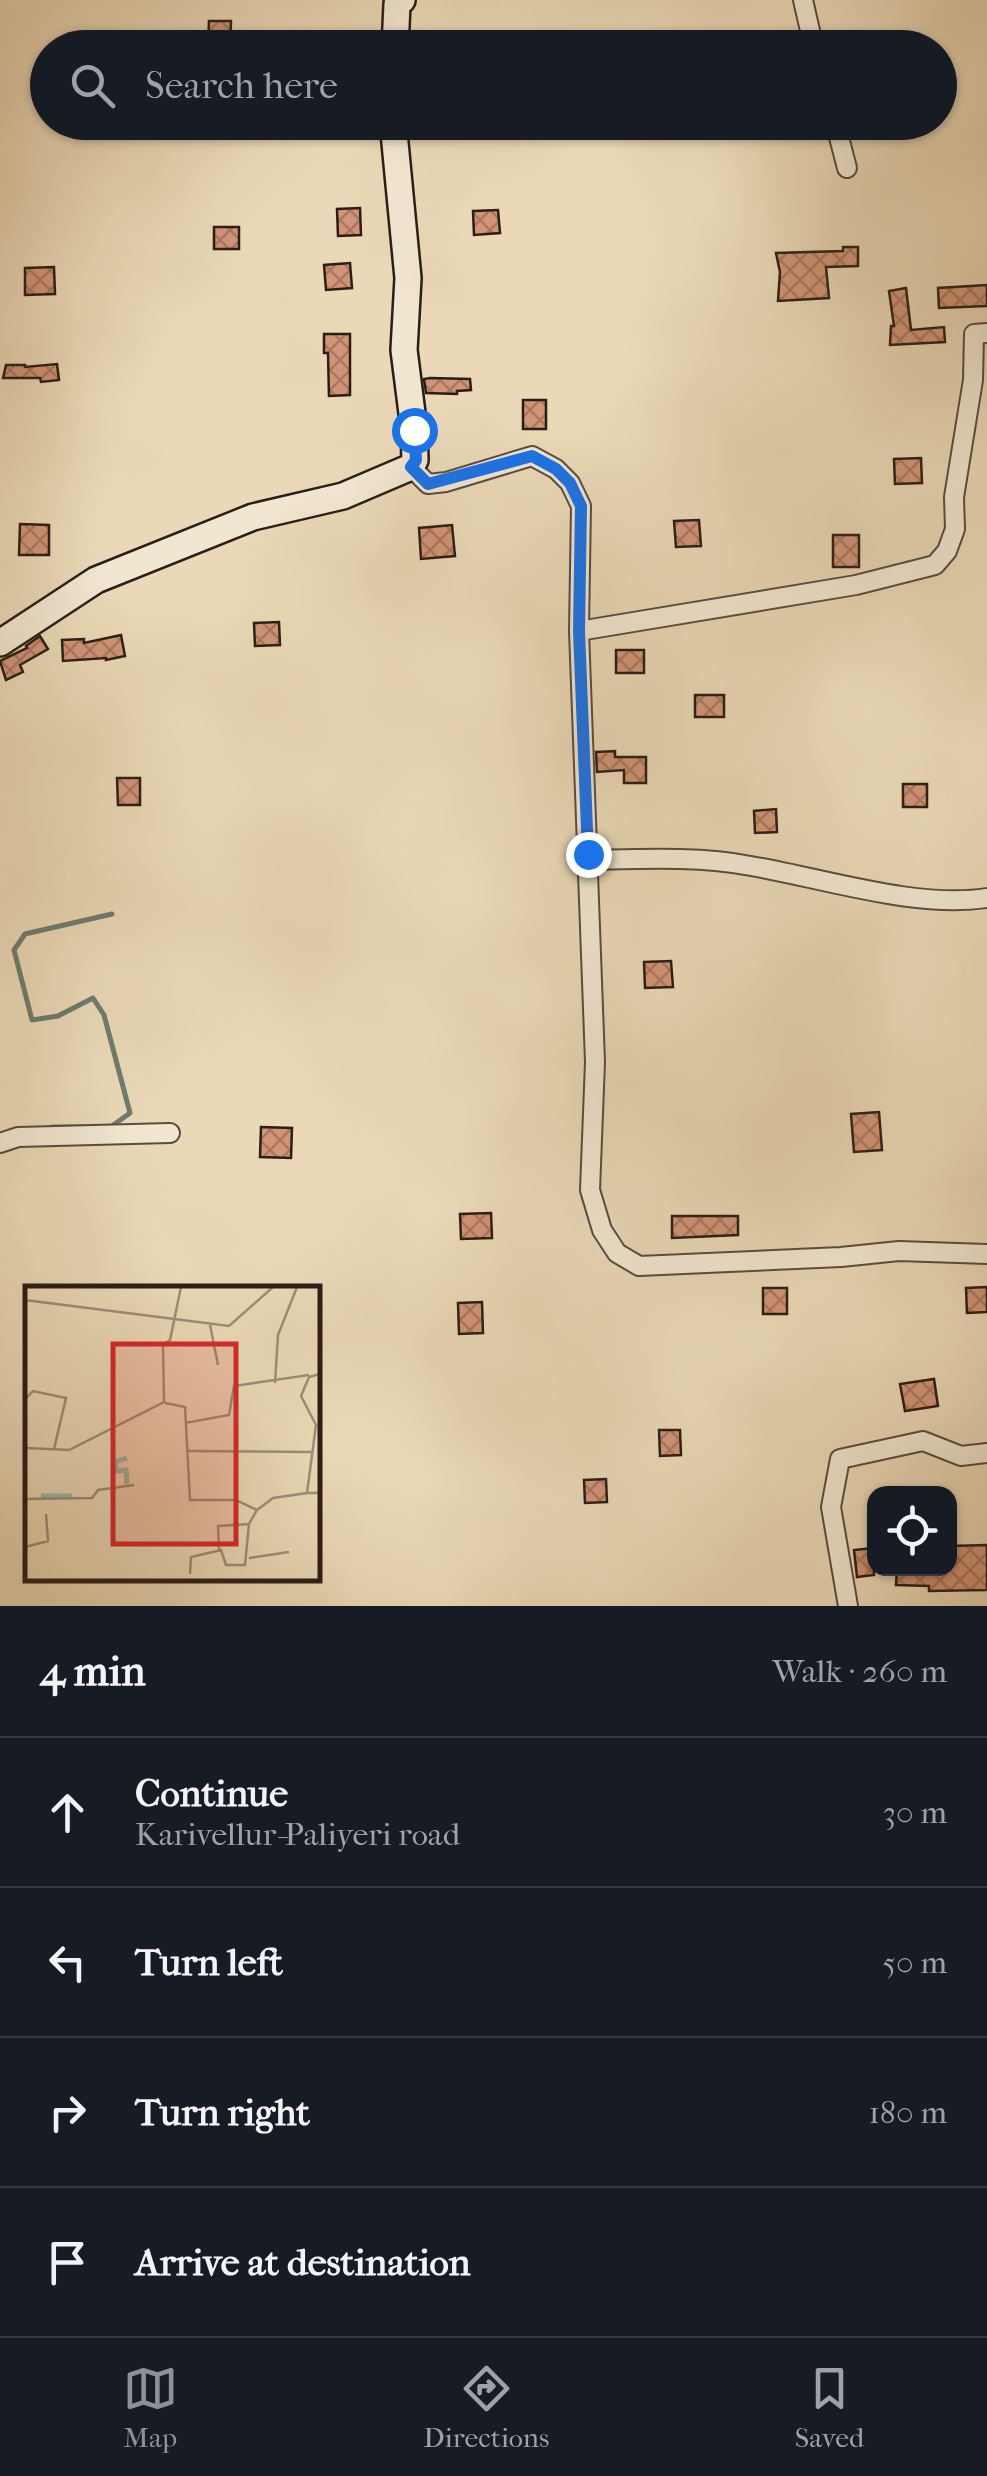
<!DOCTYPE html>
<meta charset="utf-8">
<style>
:root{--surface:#171b24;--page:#20242c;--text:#f1f3f6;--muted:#9ea1a6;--line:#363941;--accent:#8c9099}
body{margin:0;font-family:"IM FELL French Canon",serif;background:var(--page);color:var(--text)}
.controls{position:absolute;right:30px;bottom:30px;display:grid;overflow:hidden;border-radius:20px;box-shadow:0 2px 8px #0004}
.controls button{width:90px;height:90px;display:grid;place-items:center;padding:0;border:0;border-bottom:2px solid var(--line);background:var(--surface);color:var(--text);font:50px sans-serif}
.stop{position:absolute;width:30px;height:30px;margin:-22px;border:8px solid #1a73e8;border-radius:50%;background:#fff}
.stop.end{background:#1a73e8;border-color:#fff;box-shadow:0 2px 10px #0008}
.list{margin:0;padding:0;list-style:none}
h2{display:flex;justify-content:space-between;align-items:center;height:130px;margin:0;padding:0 40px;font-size:42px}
h2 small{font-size:32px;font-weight:400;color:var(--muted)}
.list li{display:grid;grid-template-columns:65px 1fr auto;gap:30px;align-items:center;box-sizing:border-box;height:150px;padding:0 40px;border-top:2px solid var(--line)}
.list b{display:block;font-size:38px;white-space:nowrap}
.list p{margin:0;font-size:32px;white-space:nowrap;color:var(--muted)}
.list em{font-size:32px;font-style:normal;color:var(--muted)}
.icon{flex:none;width:55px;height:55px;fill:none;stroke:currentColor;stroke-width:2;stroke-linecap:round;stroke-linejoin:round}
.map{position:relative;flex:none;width:987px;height:1606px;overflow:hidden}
.search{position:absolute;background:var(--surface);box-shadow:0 2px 8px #0004;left:30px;right:30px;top:30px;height:110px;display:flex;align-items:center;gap:25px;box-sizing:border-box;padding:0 35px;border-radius:55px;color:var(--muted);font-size:38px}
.sheet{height:730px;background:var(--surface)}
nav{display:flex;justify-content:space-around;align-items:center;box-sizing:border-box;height:140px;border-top:2px solid var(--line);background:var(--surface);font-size:28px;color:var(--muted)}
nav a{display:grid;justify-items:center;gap:5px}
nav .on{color:var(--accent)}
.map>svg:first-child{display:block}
</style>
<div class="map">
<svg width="987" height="1606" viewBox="0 0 987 1606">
<defs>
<pattern id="building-cross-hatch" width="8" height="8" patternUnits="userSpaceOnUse" patternTransform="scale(2.5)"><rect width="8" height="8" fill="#d19475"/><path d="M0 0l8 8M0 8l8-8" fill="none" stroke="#aa785f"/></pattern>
</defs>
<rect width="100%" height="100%" fill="#ead8b6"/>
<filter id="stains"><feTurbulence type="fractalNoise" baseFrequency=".002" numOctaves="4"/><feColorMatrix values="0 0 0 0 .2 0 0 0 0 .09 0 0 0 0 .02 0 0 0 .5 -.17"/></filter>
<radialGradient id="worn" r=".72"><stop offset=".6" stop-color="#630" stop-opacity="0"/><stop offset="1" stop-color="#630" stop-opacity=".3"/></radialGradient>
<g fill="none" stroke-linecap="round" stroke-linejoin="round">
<g stroke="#6c7c6f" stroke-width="5">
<path d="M112,914L25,934L14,950L32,1020L58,1016L93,998L104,1015L130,1113L112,1126"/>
<path d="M52,1127H86"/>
</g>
</g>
<g fill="url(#building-cross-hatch)" stroke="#2a1e18" stroke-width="2.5">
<path d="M209,21H231L230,48H208Z"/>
<path d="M360,208L361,235L338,236L337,209Z"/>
<path d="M498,210L500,233L474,235L473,211Z"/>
<rect x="214" y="227" width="25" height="22"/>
<path d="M843,247H858V266L826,267L829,298L778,301L780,272L776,253L843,251Z"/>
<path d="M350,263L352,288L326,290L324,265Z"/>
<path d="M54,267L55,294L25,295V268Z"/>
<path d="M987,285V306L939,308L938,288Z"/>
<path d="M906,288L911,330L944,327L945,342L890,345L891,326H894L889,291Z"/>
<path d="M324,334H350V395L329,396L328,353H324Z"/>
<path d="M57,364L59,380L41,382L40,378H3L6,365H25V367Z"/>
<path d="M430,378L470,379L471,390L457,391V394L426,393L424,379Z"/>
<rect x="523" y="400" width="23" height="29"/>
<path d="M921,458L922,483L895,484L894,459Z"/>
<path d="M699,520L701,546L676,547L674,521Z"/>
<path d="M20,524L49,525V555H19Z"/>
<path d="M452,525L455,556L421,559L419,528Z"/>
<rect x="833" y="535" width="26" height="32"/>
<path d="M279,622L280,645L255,646L254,623Z"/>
<path d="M121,635L125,656L106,660V658L63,661L62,640L84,639V643Z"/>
<path d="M40,636L48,649L20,665L23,672L6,680L0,661L27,648L26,646Z"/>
<rect x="616" y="650" width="28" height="23"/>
<rect x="695" y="695" width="29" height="22"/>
<path d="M615,751V757H646V783H624V770L597,772L596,752Z"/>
<path d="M117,778H140V805H118Z"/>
<rect x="903" y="784" width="24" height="23"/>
<path d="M776,809L777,832L755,833L754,811Z"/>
<path d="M671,961L673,987L645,988L644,962Z"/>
<path d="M879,1112L882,1150L854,1152L851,1114Z"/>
<path d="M261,1127L292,1128L291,1158L260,1157Z"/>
<path d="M491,1213L492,1238L461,1239L460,1214Z"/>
<path d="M672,1216H738V1235L672,1238Z"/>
<path d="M987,1287V1312L967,1313L966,1288Z"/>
<rect x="763" y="1288" width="24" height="26"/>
<path d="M482,1302L483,1333L459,1334L458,1303Z"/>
<path d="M934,1379L938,1406L905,1411L900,1384Z"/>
<path d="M659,1430H680L681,1455L660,1456Z"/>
<path d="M606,1479L607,1502L585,1503L584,1480Z"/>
<path d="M987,1545V1590L929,1591V1586L896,1585L897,1568H950V1546Z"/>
<path d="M874,1548V1575L857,1577L854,1550Z"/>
</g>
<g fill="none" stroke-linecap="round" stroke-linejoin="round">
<defs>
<g id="minor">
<path d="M803,0L814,48"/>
<path d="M835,122L847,168"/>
<path d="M411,467L428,484L446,482L532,456L556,469L570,483L581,506L579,631L595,1062L590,1190L602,1230L617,1253L639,1266L841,1257L899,1251L987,1254"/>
<path d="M579,631L856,585L935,565L947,551L955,529L954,497L973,380L974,334L987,333"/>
<path d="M589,860C641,859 699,856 751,866C822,878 916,909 987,898"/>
<path d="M0,1143L18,1137L170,1133"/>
<path d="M848,1606L831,1507L840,1459L923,1441L961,1456L987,1453"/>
</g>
<g id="secondary">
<path d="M395,48L397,4L402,0"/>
<path d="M0,643L96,580L253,517L343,496L411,467L415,460L414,429L404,350L408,278L393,122"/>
</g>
</defs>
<use href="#minor" stroke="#5a4c40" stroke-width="22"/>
<use href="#secondary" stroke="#2a1e18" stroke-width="30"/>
<use href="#minor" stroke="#f1e6d0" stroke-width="18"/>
<use href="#secondary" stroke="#f1e6d0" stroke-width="25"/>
</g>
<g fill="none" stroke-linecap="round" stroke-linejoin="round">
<path stroke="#1a73e8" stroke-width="12" d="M414,430L416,460L411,467L428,484L532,456L556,469L570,483L581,506L579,631L588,854"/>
</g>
<g transform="translate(25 1286)">
<rect width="295" height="295" fill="#ead8b6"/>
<path fill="none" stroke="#98baa9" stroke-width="5" d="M102,172L90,176L92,185L101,184L102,198M16,210H47"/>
<path fill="none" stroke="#9d8e77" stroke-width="2.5" d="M0,14L204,40L248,1M185,39L193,79M295,88L284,91L276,110L291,139L282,207H295M250,97L253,49L272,1M0,113L8,105L41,112L29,163M140,117L160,121L165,214H211L232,224M160,137L204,129L209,100L284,89M0,162L44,164L139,116L138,59L145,54L156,1M161,165L287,166M0,213L67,212L73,204L109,199M0,261L23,255L21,228M194,264L193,240L224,238M224,272L264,266M165,288L166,271L196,264L201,279H220L224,238L232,224L248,212L282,207"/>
<path fill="#d62828" fill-opacity="0.15" stroke="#d62828" stroke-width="5" d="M88,58H211V258H88Z"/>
<rect width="295" height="295" fill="none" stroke="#2a1e18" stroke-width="5"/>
</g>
<rect width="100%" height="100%" filter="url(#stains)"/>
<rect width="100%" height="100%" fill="url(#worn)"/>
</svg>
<div class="controls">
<button><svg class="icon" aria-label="locate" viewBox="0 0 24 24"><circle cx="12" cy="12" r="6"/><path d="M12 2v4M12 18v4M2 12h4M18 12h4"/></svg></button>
</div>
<div class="stop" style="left:414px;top:430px"></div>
<div class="stop end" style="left:588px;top:854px"></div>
<div class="search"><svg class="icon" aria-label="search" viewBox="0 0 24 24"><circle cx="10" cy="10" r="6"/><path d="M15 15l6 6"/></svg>Search here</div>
</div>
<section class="sheet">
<h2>4 min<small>Walk · 260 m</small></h2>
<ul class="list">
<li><svg class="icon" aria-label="ahead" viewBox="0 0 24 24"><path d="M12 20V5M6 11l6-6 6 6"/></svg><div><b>Continue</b><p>Karivellur-Paliyeri road</p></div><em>30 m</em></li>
<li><svg class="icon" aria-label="left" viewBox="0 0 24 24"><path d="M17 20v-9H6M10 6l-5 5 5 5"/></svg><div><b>Turn left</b></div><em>50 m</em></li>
<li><svg class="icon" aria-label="right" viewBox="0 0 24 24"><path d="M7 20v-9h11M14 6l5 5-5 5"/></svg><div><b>Turn right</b></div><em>180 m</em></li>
<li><svg class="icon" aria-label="arrive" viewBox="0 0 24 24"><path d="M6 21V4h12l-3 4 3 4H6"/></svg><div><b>Arrive at destination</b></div></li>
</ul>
</section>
<nav>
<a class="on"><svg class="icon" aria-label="map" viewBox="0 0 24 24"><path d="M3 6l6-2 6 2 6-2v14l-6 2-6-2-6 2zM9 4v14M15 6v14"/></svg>Map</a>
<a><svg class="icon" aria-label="directions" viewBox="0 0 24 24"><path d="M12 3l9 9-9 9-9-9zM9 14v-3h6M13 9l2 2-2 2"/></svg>Directions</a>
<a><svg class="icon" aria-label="saved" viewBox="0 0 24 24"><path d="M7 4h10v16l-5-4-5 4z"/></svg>Saved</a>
</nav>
